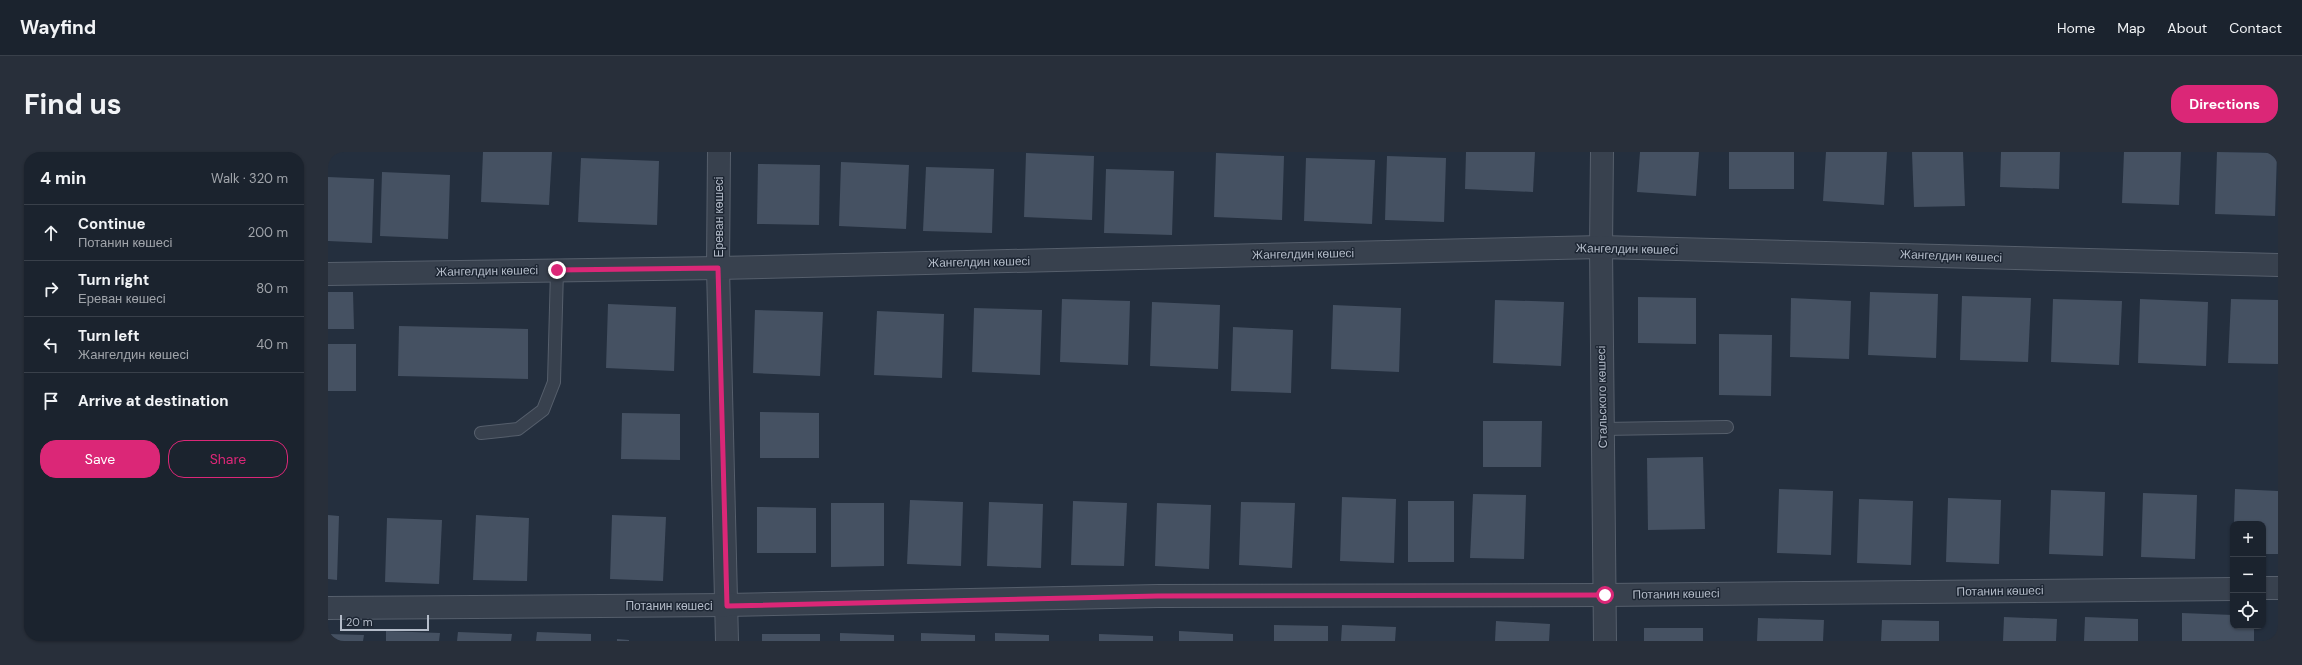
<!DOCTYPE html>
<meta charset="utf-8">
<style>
:root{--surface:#1b232e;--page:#282f3a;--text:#f1f3f6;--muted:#a0a4aa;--line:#39404a;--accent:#db2777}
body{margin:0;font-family:"DM Sans",sans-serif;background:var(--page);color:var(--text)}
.controls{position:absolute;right:12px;bottom:12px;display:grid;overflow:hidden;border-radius:8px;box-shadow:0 1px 3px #0004}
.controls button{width:36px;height:36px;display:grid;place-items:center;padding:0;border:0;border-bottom:1px solid var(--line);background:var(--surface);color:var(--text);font:20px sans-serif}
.scale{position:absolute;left:12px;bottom:10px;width:89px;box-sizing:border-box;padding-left:4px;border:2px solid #b4bcc9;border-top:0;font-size:11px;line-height:14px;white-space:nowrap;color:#b4bcc9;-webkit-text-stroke:3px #1d2633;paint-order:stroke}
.stop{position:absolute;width:12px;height:12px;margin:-9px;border:3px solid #db2777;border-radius:50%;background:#fff}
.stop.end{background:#db2777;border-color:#fff;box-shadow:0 1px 4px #0008}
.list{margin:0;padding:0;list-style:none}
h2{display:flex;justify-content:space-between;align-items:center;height:52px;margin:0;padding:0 16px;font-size:17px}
h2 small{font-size:13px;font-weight:400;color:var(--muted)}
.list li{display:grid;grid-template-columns:26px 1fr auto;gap:12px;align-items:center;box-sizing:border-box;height:56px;padding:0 16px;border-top:1px solid var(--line)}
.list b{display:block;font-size:15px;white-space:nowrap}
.list p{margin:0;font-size:13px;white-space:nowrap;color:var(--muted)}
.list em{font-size:13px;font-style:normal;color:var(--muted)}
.actions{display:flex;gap:8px;padding:12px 16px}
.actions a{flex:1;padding:9px 0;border:1px solid var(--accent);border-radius:16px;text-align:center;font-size:14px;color:var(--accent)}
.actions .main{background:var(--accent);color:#fff}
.icon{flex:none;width:22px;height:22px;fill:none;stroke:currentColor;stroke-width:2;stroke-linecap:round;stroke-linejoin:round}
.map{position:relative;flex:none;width:1950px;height:489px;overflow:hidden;border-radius:16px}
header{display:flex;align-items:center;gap:24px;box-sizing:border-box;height:56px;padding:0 20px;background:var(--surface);border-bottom:1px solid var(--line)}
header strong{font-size:19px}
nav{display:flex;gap:22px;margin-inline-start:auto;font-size:14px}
.intro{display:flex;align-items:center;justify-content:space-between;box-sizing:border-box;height:96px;padding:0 24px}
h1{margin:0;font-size:28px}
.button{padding:10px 18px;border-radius:16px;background:var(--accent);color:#fff;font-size:14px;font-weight:700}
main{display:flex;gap:24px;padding:0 24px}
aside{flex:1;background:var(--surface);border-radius:16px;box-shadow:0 1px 3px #0004}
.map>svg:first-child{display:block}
</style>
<header>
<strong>Wayfind</strong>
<nav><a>Home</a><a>Map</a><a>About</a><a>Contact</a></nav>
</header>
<div class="intro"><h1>Find us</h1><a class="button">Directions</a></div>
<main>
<aside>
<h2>4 min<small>Walk · 320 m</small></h2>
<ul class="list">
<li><svg class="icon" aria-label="ahead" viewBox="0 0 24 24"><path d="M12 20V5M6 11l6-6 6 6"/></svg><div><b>Continue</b><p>Потанин көшесі</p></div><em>200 m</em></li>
<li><svg class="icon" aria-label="right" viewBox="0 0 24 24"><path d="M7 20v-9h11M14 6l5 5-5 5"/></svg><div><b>Turn right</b><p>Ереван көшесі</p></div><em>80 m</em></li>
<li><svg class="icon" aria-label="left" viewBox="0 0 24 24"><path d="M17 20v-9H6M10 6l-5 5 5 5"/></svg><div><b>Turn left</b><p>Жангелдин көшесі</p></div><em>40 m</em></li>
<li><svg class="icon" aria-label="arrive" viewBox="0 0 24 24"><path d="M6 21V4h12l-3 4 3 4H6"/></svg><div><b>Arrive at destination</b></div></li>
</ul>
<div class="actions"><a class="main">Save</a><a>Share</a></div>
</aside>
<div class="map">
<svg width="1950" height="489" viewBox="0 0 1950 489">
<rect width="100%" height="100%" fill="#242f3e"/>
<g fill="#455162">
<path d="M155,0H224L221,53L153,50Z"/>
<path d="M1138,0H1207L1205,40L1137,37Z"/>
<path d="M1312,0H1371L1368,44L1309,40Z"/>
<rect x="1401" y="0" width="65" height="37"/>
<path d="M1498,0H1559L1556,53L1495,49Z"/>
<path d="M1584,0H1635L1637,54L1586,55Z"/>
<path d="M1673,0H1732L1731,37L1672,35Z"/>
<path d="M1796,0H1853L1851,53L1794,51Z"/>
<path d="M1889,0L1949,1L1947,64L1887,62Z"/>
<path d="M698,1L766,4L764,68L696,65Z"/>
<path d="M888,1L956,4L954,68L886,65Z"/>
<path d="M1059,4L1118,6L1116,70L1057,68Z"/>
<path d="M253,6L331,9L329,73L250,70Z"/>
<path d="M978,6L1047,8L1044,72L976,69Z"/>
<path d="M513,10L581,13L578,77L511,74Z"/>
<path d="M430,12L492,13L491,73L429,72Z"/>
<path d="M598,15L666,17L664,81L595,79Z"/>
<path d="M778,17L846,19L844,83L776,81Z"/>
<path d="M54,20L122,23L120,87L52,84Z"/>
<path d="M0,25L46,27L44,91L0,89Z"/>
<path d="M0,140H25L26,177H0Z"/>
<path d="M1542,140L1610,142L1608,206L1540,203Z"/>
<path d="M1634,144L1703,146L1700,210L1632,208Z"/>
<path d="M1310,145L1368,146V192L1310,191Z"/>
<path d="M1463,146L1523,149L1521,207L1462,205Z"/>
<path d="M734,147L802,149L800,213L732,210Z"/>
<path d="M1725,147L1794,149L1791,213L1723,210Z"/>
<path d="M1812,147L1880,150L1878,214L1810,211Z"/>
<path d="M1903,147L1950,148V212L1900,211Z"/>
<path d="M1167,148L1236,150L1233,214L1165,211Z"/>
<path d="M824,150L892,153L890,217L822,214Z"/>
<path d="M280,152L348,155L346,219L278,216Z"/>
<path d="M1005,153L1073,156L1071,220L1003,217Z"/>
<path d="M646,156L714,158L712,223L644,220Z"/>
<path d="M427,158L495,160L492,224L425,221Z"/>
<path d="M549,159L616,162L614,226L546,223Z"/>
<path d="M71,174L200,177V227L70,224Z"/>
<path d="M905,175L965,178L963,241L903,239Z"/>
<path d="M1391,182L1444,183L1443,244L1391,243Z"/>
<rect x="0" y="192" width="28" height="47"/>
<path d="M432,260L491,261V306H432Z"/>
<path d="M294,261L352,262V308L293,307Z"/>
<path d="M1155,269H1214L1213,315H1155Z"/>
<path d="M1375,305L1377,377L1320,378L1319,306Z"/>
<path d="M1451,337L1505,339L1503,403L1449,401Z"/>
<path d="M1907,337L1950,339V402H1935V372H1906Z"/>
<path d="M1723,338L1777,340L1775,404L1721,402Z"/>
<path d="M1815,341L1869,343L1867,407L1813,405Z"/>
<path d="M1145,342L1198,343L1196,407L1142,406Z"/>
<path d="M1014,345L1068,347L1066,411L1012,409Z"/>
<path d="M1620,346L1673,348L1671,412L1618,410Z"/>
<path d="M1531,347L1585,349L1583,413L1529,411Z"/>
<path d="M582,348L635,350L633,414L579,412Z"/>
<path d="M745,349L799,351L796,414L743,413Z"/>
<rect x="1080" y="349" width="46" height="61"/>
<path d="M661,350L715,352L713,416L659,414Z"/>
<path d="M913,350L967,351L964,416L911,413Z"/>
<path d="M503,351H556V414L503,415Z"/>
<path d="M829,351L883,353L881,417L827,414Z"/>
<path d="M429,355L488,356V401H429Z"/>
<path d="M0,363L11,364L9,428L0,427Z"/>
<path d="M148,363L201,366L199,429L145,428Z"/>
<path d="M284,363L338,365L335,429L282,427Z"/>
<path d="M59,366L114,368L111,432L57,430Z"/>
<path d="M1854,461L1905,463V474H1926V489H1854Z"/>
<path d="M1676,465L1729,467L1728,489H1675Z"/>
<path d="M1757,465L1810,467V489H1756Z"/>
<path d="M1430,466L1496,468L1495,489H1429Z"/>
<path d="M1554,468L1611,469V489H1553Z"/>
<path d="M1168,469L1222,472L1221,489H1167Z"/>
<path d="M946,473L1000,474V489H946Z"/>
<path d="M1014,473L1068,475L1067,489H1013Z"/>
<rect x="1316" y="476" width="59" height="13"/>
<path d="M58,479L112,481L111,489H58Z"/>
<path d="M851,479L905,482V489H851Z"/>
<path d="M130,480L184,482L183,489H129Z"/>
<path d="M209,480L263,482V489H208Z"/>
<path d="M512,481L566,483V489H512Z"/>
<path d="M593,481L647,483V489H593Z"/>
<path d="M667,481L721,483V489H667Z"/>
<path d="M0,482L36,483L35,489H0Z"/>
<rect x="434" y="482" width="58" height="7"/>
<path d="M771,482L825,484V489H771Z"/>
<path d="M289,487L301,488V489H289Z"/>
</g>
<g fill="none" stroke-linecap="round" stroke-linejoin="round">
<defs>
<g id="lane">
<path d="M1275,277L1399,275"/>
<path d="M153,281L190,277L215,258L226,230L229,118"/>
</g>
<g id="street">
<path d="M391,0L390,116L399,489"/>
<path d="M1274,0L1273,95L1277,489"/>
<path d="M0,122L390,116L1273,95L1950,113"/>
<path d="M1935,436H1950"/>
<path d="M0,456L399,453L830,444L1277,443L1905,437"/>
</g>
</defs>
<use href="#lane" stroke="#565f6c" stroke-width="14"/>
<use href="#street" stroke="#565f6c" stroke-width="24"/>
<use href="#lane" stroke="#38414e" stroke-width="12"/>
<use href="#street" stroke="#38414e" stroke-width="22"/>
</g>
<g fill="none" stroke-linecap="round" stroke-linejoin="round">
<path stroke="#db2777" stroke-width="5" d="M229,118L390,116L399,454L830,444L1277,443"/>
</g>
<g text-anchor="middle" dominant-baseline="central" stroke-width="3" stroke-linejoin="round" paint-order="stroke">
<g font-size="12" fill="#b4bcc9" stroke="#1d2633">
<text transform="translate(391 65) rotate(-90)">Ереван көшесі</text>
<text transform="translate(1299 97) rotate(1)">Жангелдин көшесі</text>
<text transform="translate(975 102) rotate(-1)">Жангелдин көшесі</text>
<text transform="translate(1623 104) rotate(2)">Жангелдин көшесі</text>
<text transform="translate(651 110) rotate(-1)">Жангелдин көшесі</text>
<text transform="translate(159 119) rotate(-1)">Жангелдин көшесі</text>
<text transform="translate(1274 245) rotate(-91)">Стальского көшесі</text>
<text transform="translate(1672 439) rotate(-1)">Потанин көшесі</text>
<text transform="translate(1348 442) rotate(-1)">Потанин көшесі</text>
<text x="341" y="454">Потанин көшесі</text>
</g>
</g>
</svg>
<div class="controls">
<button>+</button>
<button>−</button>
<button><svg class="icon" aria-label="locate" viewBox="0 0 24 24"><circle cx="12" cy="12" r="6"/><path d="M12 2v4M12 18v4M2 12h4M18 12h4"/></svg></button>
</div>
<div class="scale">20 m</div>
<div class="stop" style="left:1277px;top:443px"></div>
<div class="stop end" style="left:229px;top:118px"></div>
</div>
</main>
